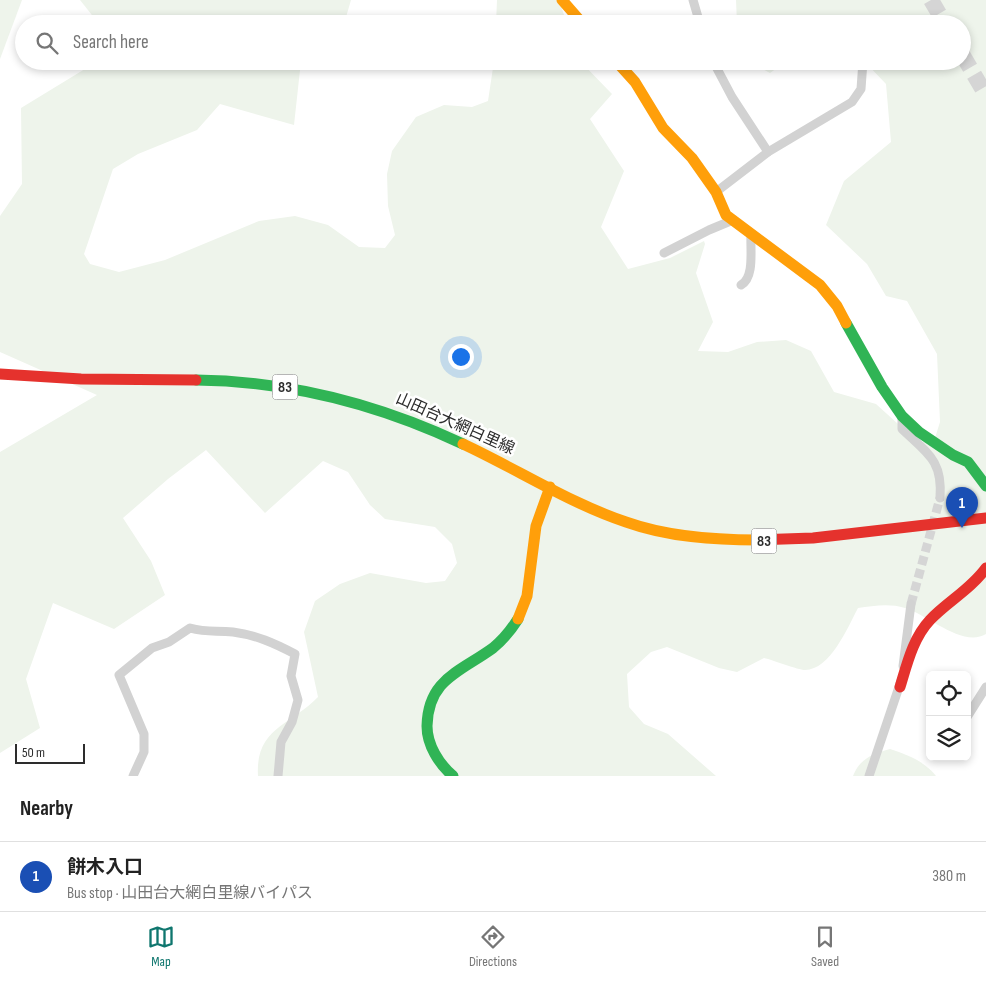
<!DOCTYPE html>
<meta charset="utf-8">
<style>
:root{--surface:#fff;--page:#f6f6f6;--text:#222;--muted:#767676;--line:#e0e0e0;--accent:#0f766e}
body{margin:0;font-family:"Sofia Sans Condensed","Noto Sans JP",sans-serif;background:var(--page);color:var(--text)}
.controls{position:absolute;right:15px;bottom:15px;display:grid;overflow:hidden;border-radius:8px;box-shadow:0 2px 8px #0003}
.controls button{width:45px;height:45px;display:grid;place-items:center;padding:0;border:0;border-bottom:1px solid var(--line);background:var(--surface);color:var(--text);font:25px sans-serif}
.scale{position:absolute;left:15px;bottom:12px;width:70px;box-sizing:border-box;padding-left:5px;border:2px solid #2d2d2d;border-top:0;font-size:14px;line-height:18px;white-space:nowrap;color:#2d2d2d;-webkit-text-stroke:4px #fff;paint-order:stroke}
.you{position:absolute;left:460px;top:356px;width:18px;height:18px;margin:-12px;border:4px solid #fff;border-radius:50%;background:#1a73e8;box-shadow:0 0 0 8px #1a73e833}
.badge{display:grid;place-items:center;width:32px;height:32px;border-radius:50%;background:var(--accent);color:#fff;font-size:16px;font-weight:700}
.pin{position:absolute;translate:-50% -41px;filter:drop-shadow(0 1px 2px #0008)}
.pin::after{content:'';position:absolute;top:26px;width:18px;height:15px;background:inherit;clip-path:polygon(0 0,100% 0,50% 100%)}
.list{margin:0;padding:0;list-style:none}
h2{display:flex;justify-content:space-between;align-items:center;height:65px;margin:0;padding:0 20px;font-size:21px}
h2 small{font-size:16px;font-weight:400;color:var(--muted)}
.list li{display:grid;grid-template-columns:32px 1fr auto;gap:15px;align-items:center;box-sizing:border-box;height:70px;padding:0 20px;border-top:1px solid var(--line)}
.list b{display:block;font-size:19px;white-space:nowrap}
.list p{margin:0;font-size:16px;white-space:nowrap;color:var(--muted)}
.list em{font-size:16px;font-style:normal;color:var(--muted)}
.icon{flex:none;width:28px;height:28px;fill:none;stroke:currentColor;stroke-width:2;stroke-linecap:round;stroke-linejoin:round}
.map{position:relative;flex:none;width:986px;height:776px;overflow:hidden}
.search{position:absolute;background:var(--surface);box-shadow:0 2px 8px #0003;left:15px;right:15px;top:15px;height:55px;display:flex;align-items:center;gap:12px;box-sizing:border-box;padding:0 18px;border-radius:28px;color:var(--muted);font-size:19px}
.sheet{height:135px;background:var(--surface)}
nav{display:flex;justify-content:space-around;align-items:center;box-sizing:border-box;height:70px;border-top:1px solid var(--line);background:var(--surface);font-size:14px;color:var(--muted)}
nav a{display:grid;justify-items:center;gap:2px}
nav .on{color:var(--accent)}
.map>svg:first-child{display:block}
</style>
<div class="map">
<svg width="986" height="776" viewBox="0 0 986 776">
<rect width="100%" height="100%" fill="#fff"/>
<g fill="#eef4eb">
<path d="M0,0H22L0,59Z"/>
<path d="M80,0H351L344,24H99Z"/>
<path d="M497,0H559L567,24H496Z"/>
<path d="M736,0H986V634C963,648 928,615 905,608C889,603 873,606 858,608C848,627 830,670 805,670C798,670 773,660 764,658L737,672L719,668L667,647L651,652L627,674L629,707L644,724L668,734L716,776H258C255,728 291,725 318,697L304,632L315,601L340,584L370,573L426,583L445,581L457,563L452,544L435,527L385,519L370,505L348,472L323,461L265,513L206,450L168,479L123,518L151,561L165,595L114,629L53,603L26,679L40,728L0,753V452L97,395L0,352V216L22,184L21,108L98,61H301L294,125L220,104L197,130L138,154L113,169L84,254L90,264L119,272L165,260L259,221L295,216L328,225L359,247L385,248L395,235L388,206L387,174L392,151L416,117L444,105L472,107L488,101L494,61H580L612,94L590,119L624,171L601,227L628,269L670,258L704,241L705,244L696,273L713,322L698,351L728,352L757,342L786,340L811,351L834,392L876,404L919,443L935,438L940,422L937,354L907,301L886,296L867,264L826,225L844,181L891,142L886,84L864,61H962V24H737Z"/>
<path d="M747,61H787L770,73Z"/>
<path d="M890,749C908,755 924,761 936,776H853C860,758 873,754 890,749Z"/>
</g>
<g fill="none" stroke-linecap="round" stroke-linejoin="round">
<path stroke="#d5d5d5" stroke-width="9" stroke-dasharray="9 4.5" stroke-linecap="butt" d="M911,604L940,498"/>
<g stroke="#d5d5d5" stroke-width="16" stroke-dasharray="16 8" stroke-linecap="butt">
<path d="M931,0L945,24"/>
<path d="M962,54L986,95"/>
</g>
<g stroke="#d2d2d2" stroke-width="9">
<path d="M693,0L700,24"/>
<path d="M713,61L732,97L768,152L716,192"/>
<path d="M768,152L852,102L861,89L863,61"/>
<path d="M664,253L709,230L733,220"/>
<path d="M741,285C755,277 750,249 751,234"/>
<path d="M902,416V429C927,453 943,460 940,498"/>
<path d="M903,666L911,604"/>
<path d="M967,717L986,687"/>
<path d="M133,776L144,752V734L119,675L152,648L169,642L190,628C208,633 216,630 233,632C256,635 274,643 295,654L291,676L298,700L292,722L281,742L278,776"/>
<path d="M869,776L901,681"/>
</g>
<g stroke="#30b455" stroke-width="11">
<path d="M846,323L882,387L902,416L919,432L953,455L968,462L986,486"/>
<path d="M196,380C290,381 378,404 463,444"/>
<path d="M453,776C439,764 427,745 427,726C428,679 460,672 493,648C503,640 511,630 518,619"/>
</g>
<g stroke="#ff9f0a" stroke-width="11">
<path d="M562,0L583,24"/>
<path d="M616,61L635,82L663,128L692,158L716,192L726,215L820,285L837,306L846,323"/>
<path d="M463,444C517,469 569,503 626,522C668,537 714,540 758,540"/>
<path d="M518,619L527,596L536,526L550,487"/>
</g>
<g stroke="#e5322d" stroke-width="11">
<path d="M0,374L81,379L196,380"/>
<path d="M758,540L813,538L986,518"/>
<path d="M900,687C907,664 913,638 930,620C948,601 970,590 986,568"/>
</g>
</g>
<g text-anchor="middle" dominant-baseline="central" stroke-width="5" stroke-linejoin="round" paint-order="stroke">
<g fill="#fff" stroke="#6c6c6c" stroke-width="1">
<rect x="272.5" y="374.5" width="25" height="25" rx="4"/>
<rect x="751.5" y="528.5" width="25" height="25" rx="4"/>
</g>
<g font-size="15" font-weight="bold" fill="#2d2d2d">
<text x="285" y="387">83</text>
<text x="764" y="541">83</text>
</g>
<g font-size="16" fill="#2d2d2d" stroke="#fff">
<text transform="translate(455 424) rotate(24)">山田台大網白里線</text>
</g>
</g>
</svg>
<div class="controls">
<button><svg class="icon" aria-label="locate" viewBox="0 0 24 24"><circle cx="12" cy="12" r="6"/><path d="M12 2v4M12 18v4M2 12h4M18 12h4"/></svg></button>
<button><svg class="icon" aria-label="layers" viewBox="0 0 24 24"><path d="M12 4l9 5-9 5-9-5zM3 14l9 5 9-5"/></svg></button>
</div>
<div class="scale">50 m</div>
<div class="you"></div>
<div class="pin badge" style="left:962px;top:528px;background:#1a4fb4">1</div>
<div class="search"><svg class="icon" aria-label="search" viewBox="0 0 24 24"><circle cx="10" cy="10" r="6"/><path d="M15 15l6 6"/></svg>Search here</div>
</div>
<section class="sheet">
<h2>Nearby<small></small></h2>
<ul class="list">
<li><span class="badge" style="background:#1a4fb4">1</span><div><b>餅木入口</b><p>Bus stop · 山田台大網白里線バイパス</p></div><em>380 m</em></li>
</ul>
</section>
<nav>
<a class="on"><svg class="icon" aria-label="map" viewBox="0 0 24 24"><path d="M3 6l6-2 6 2 6-2v14l-6 2-6-2-6 2zM9 4v14M15 6v14"/></svg>Map</a>
<a><svg class="icon" aria-label="directions" viewBox="0 0 24 24"><path d="M12 3l9 9-9 9-9-9zM9 14v-3h6M13 9l2 2-2 2"/></svg>Directions</a>
<a><svg class="icon" aria-label="saved" viewBox="0 0 24 24"><path d="M7 4h10v16l-5-4-5 4z"/></svg>Saved</a>
</nav>
